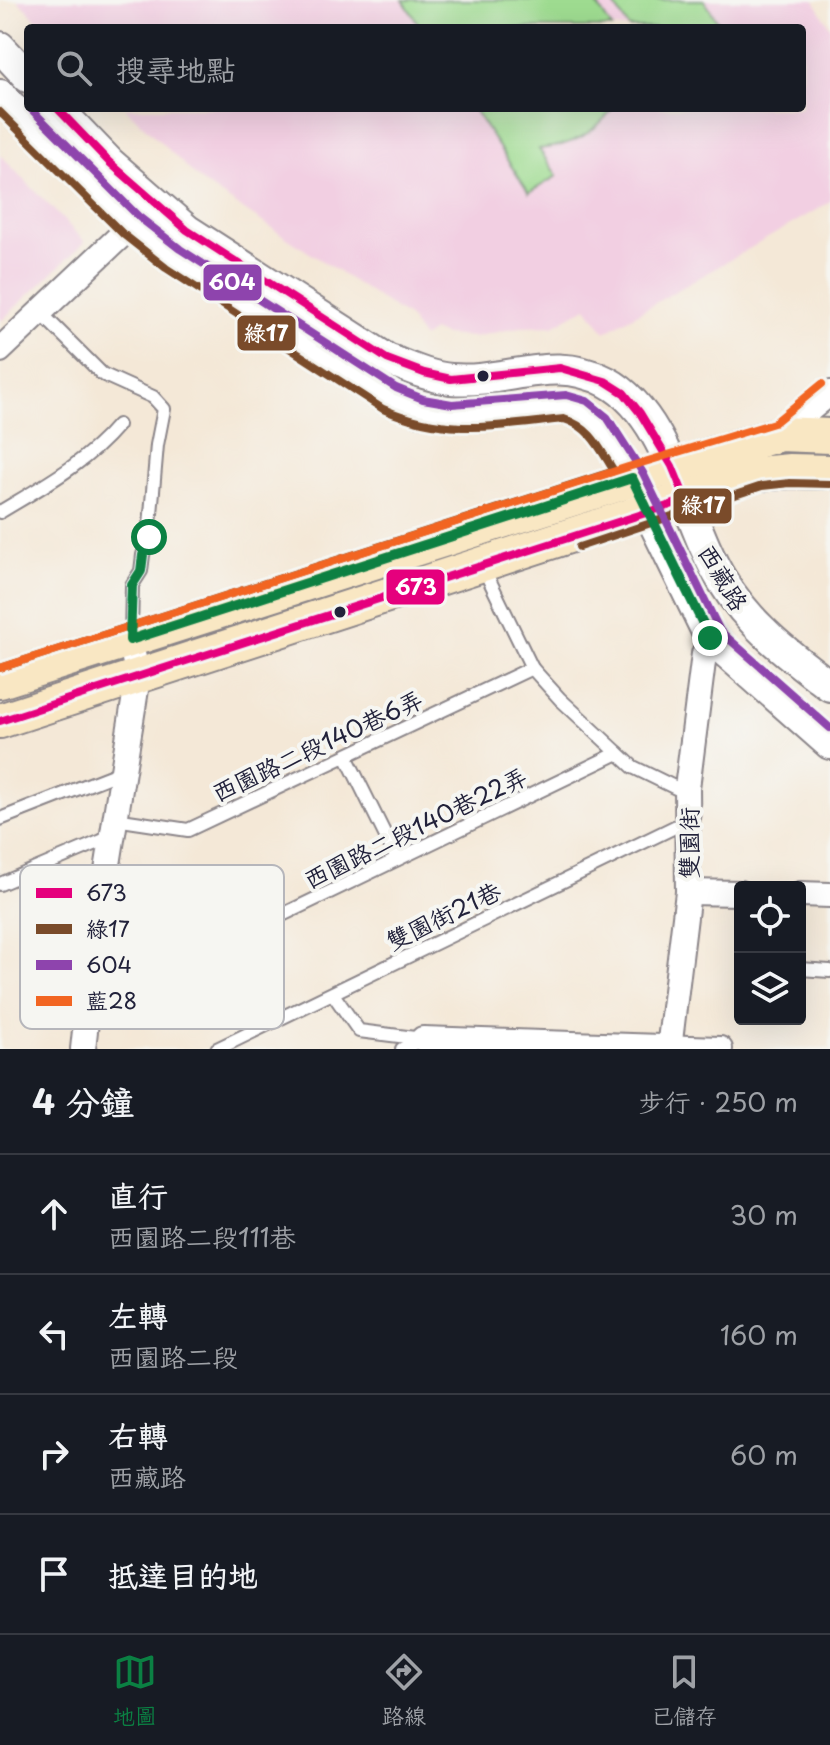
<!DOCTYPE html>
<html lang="zh-TW">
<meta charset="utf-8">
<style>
:root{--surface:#171b24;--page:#242831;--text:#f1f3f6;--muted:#9ea1a6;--line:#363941;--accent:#0b8043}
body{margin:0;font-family:"Playpen Sans","LXGW WenKai TC",sans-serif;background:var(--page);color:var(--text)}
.controls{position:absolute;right:24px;bottom:24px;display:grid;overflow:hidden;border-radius:8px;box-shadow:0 8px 32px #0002}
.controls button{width:72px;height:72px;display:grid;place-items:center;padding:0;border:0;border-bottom:2px solid var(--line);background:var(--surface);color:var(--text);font:40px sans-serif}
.stop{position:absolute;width:24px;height:24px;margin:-18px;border:6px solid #0b8043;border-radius:50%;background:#fff}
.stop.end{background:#0b8043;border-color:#fff;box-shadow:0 2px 8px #0008}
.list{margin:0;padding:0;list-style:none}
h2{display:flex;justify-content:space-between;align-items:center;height:104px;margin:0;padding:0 32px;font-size:34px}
h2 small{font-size:26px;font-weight:400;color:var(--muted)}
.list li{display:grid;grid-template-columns:52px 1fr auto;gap:24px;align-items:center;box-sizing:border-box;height:120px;padding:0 32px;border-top:2px solid var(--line)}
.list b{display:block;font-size:30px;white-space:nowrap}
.list p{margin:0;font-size:26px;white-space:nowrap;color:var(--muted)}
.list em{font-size:26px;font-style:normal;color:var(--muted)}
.icon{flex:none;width:44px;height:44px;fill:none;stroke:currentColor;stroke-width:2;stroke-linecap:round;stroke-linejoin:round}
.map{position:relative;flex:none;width:830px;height:1049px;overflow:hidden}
.search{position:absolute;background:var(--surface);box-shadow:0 8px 32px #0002;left:24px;right:24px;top:24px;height:88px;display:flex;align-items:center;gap:20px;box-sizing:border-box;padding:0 28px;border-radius:8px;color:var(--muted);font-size:30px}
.sheet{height:584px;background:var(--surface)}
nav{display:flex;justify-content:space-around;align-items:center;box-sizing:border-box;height:112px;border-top:2px solid var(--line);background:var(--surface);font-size:22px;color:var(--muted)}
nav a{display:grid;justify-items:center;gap:4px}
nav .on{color:var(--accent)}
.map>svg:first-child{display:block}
</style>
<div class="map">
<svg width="830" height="1049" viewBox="0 0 830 1049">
<rect width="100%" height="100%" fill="#f6f6f2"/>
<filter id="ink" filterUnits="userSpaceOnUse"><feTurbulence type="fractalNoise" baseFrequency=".0125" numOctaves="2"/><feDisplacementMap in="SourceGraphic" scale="16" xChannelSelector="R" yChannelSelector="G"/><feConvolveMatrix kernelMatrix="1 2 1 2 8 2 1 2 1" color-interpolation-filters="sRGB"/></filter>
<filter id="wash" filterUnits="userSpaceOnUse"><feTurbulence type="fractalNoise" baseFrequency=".006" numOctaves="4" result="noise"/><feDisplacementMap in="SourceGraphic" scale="32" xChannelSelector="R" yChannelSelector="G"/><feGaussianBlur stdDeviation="1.8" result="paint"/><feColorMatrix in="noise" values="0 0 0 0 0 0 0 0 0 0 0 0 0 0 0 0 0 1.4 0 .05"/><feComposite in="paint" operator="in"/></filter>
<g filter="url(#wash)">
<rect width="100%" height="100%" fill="#f4e8d7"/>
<g fill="#f2cfe2">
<path d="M17,0H814L830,27V202L605,332L587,307L553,326L520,327L474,337L445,335L433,331L422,338L409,318L203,183L125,108H802V28H45Z"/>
<path d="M0,155L85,242L0,322Z"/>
</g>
<g fill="#9edb90" stroke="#607e66" stroke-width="2">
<path d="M403,0H594L612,28H421Z"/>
<path d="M611,0H704L722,28H629Z"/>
<path d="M473,108H613C594,134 571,146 539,149L557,176L529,193Z"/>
</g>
</g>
<g filter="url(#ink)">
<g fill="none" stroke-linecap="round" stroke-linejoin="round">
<defs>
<g id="service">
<path d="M40,312L102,374L153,397L164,409L157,445L149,537L143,555L141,571L132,585L131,637"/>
<path d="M0,512C43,486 85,464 118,425"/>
<path d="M482,565L532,668L560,699L633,767L676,788H687"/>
<path d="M346,756L397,859"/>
<path d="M0,819L123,771"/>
<path d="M115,819L188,830L532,668"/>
<path d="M0,884L111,837"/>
<path d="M93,958L170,969L618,753"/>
<path d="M800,969L830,971"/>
<path d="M333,994L359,1031L423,1039"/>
<path d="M217,1049L689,820"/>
<path d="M402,1049L423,1039"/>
</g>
<g id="minor">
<path d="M0,350L131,226"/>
<path d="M780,434L830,393"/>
<path d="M688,892L740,893"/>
<path d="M800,894L830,895"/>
<path d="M423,1039L720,1049"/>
<path d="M83,1049L93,958L138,677L130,640"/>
<path d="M669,1049L688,892L687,788L704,654L710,638"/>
</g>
<g id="tertiary">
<path d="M0,47L28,77"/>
<path d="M0,95L131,226L173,259L390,399L420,411L451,416L485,415L565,407L582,412L600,426L632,478L710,638L830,744"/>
<path d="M57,108L109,162L187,230L387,359C408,367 429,377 451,379C507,384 553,353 607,382C670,416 686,523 722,580C749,625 789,655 830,686"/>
</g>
<g id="secondary">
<path d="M0,681L713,454L780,434L830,436"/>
<path d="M0,721L759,474L790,471L830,472"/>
</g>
</defs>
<use href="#service" stroke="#8b8589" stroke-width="16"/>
<use href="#minor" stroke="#8b8589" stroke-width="28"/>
<use href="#tertiary" stroke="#8b8589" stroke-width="34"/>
<use href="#secondary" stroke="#8b8589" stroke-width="38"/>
<use href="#service" stroke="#fff" stroke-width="12"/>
<use href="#minor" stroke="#fff" stroke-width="24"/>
<use href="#tertiary" stroke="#fff" stroke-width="30"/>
<use href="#secondary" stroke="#f9e7c3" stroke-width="34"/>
<defs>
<path id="bus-1" d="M0,721L686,500L672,466L640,413L624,393L605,381L560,368L451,379L424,373L387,359L187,230L109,162L57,108"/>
<g id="bus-2">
<path d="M0,112L123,234L166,268L383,409C447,437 498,426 564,419C591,427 600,449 614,471L0,668"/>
<path d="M579,547L762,486L790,483L830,484"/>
</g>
<path id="bus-3" d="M30,108L139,217L180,249L396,388L423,399L452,404L566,395L587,401L607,417L643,473L720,631L830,728"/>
<path id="bus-4" d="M0,668L628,467L774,423L822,384"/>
</defs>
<use href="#bus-1" stroke="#f6f6f2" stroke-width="14"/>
<use href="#bus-2" stroke="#f6f6f2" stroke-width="14"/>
<use href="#bus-3" stroke="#f6f6f2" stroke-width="14"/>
<use href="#bus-4" stroke="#f6f6f2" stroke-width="14"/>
<use href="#bus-1" stroke="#e5007d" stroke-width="8"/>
<use href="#bus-2" stroke="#7a4b2a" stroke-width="8"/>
<use href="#bus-3" stroke="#8e44ad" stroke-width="8"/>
<use href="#bus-4" stroke="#f26522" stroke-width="8"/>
</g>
</g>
<g fill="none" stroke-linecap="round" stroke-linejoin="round" filter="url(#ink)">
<path stroke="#0b8043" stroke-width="10" d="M149,537L143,555L141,571L132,585L130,640L632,478L710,638"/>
</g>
<g fill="#22223b" stroke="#f6f6f2" stroke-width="3">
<circle cx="483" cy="376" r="7"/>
<circle cx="340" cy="612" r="7"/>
</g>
<g text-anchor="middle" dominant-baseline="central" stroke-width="8" stroke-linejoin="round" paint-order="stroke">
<g font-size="24" fill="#22223b" stroke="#f6f6f2">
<text transform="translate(724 577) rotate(59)">西藏路</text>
<text transform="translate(317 745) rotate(-25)">西園路二段140巷6弄</text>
<text transform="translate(415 827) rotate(-26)">西園路二段140巷22弄</text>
<text transform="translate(688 843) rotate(-90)">雙園街</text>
<text transform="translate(443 915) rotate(-26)">雙園街21巷</text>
</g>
</g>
<rect x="20" y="865" width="264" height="164" rx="12" fill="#f6f6f2" stroke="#b6b6bb" stroke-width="2"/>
<rect x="36" y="888" width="36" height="10" fill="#e5007d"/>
<rect x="36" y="924" width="36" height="10" fill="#7a4b2a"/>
<rect x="36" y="960" width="36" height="10" fill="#8e44ad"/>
<rect x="36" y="996" width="36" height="10" fill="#f26522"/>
<g font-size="22" fill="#22223b">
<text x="86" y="901">673</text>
<text x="86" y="937">綠17</text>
<text x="86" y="973">604</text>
<text x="86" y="1009">藍28</text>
</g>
<g stroke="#f6f6f2" stroke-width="3">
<rect x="202" y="263" width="61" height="39" rx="8" fill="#8e44ad"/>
<rect x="236" y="314" width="61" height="38" rx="8" fill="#7a4b2a"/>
<rect x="672" y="487" width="61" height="38" rx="8" fill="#7a4b2a"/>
<rect x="385" y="568" width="61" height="38" rx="8" fill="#e5007d"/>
</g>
<g font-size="22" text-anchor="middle" font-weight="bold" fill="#fff">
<text x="232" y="290">604</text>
<text x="266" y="341">綠17</text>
<text x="703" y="513">綠17</text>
<text x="416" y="595">673</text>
</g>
</svg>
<div class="controls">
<button><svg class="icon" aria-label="locate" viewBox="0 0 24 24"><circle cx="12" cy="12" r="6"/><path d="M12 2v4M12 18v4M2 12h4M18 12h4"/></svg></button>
<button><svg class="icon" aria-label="layers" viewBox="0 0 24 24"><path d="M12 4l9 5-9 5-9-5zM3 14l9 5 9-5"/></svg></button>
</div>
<div class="stop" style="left:149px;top:537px"></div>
<div class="stop end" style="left:710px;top:638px"></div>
<div class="search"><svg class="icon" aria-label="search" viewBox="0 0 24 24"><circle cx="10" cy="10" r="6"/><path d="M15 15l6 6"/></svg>搜尋地點</div>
</div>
<section class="sheet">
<h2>4 分鐘<small>步行 · 250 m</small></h2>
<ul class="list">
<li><svg class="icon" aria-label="ahead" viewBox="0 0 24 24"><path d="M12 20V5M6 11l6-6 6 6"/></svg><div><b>直行</b><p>西園路二段111巷</p></div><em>30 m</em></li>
<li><svg class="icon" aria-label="left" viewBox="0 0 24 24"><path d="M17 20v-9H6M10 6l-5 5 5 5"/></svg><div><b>左轉</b><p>西園路二段</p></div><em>160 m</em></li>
<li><svg class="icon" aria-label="right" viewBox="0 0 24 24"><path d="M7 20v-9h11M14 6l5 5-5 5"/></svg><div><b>右轉</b><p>西藏路</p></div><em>60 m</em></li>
<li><svg class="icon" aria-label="arrive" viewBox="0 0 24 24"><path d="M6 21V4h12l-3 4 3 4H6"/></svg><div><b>抵達目的地</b></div></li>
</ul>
</section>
<nav>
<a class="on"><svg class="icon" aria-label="map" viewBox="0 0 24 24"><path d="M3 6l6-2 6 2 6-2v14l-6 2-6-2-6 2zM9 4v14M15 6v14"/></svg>地圖</a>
<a><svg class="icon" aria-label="directions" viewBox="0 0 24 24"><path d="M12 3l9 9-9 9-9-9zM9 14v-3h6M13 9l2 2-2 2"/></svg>路線</a>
<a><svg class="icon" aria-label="saved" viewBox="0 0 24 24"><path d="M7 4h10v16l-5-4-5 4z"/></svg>已儲存</a>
</nav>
